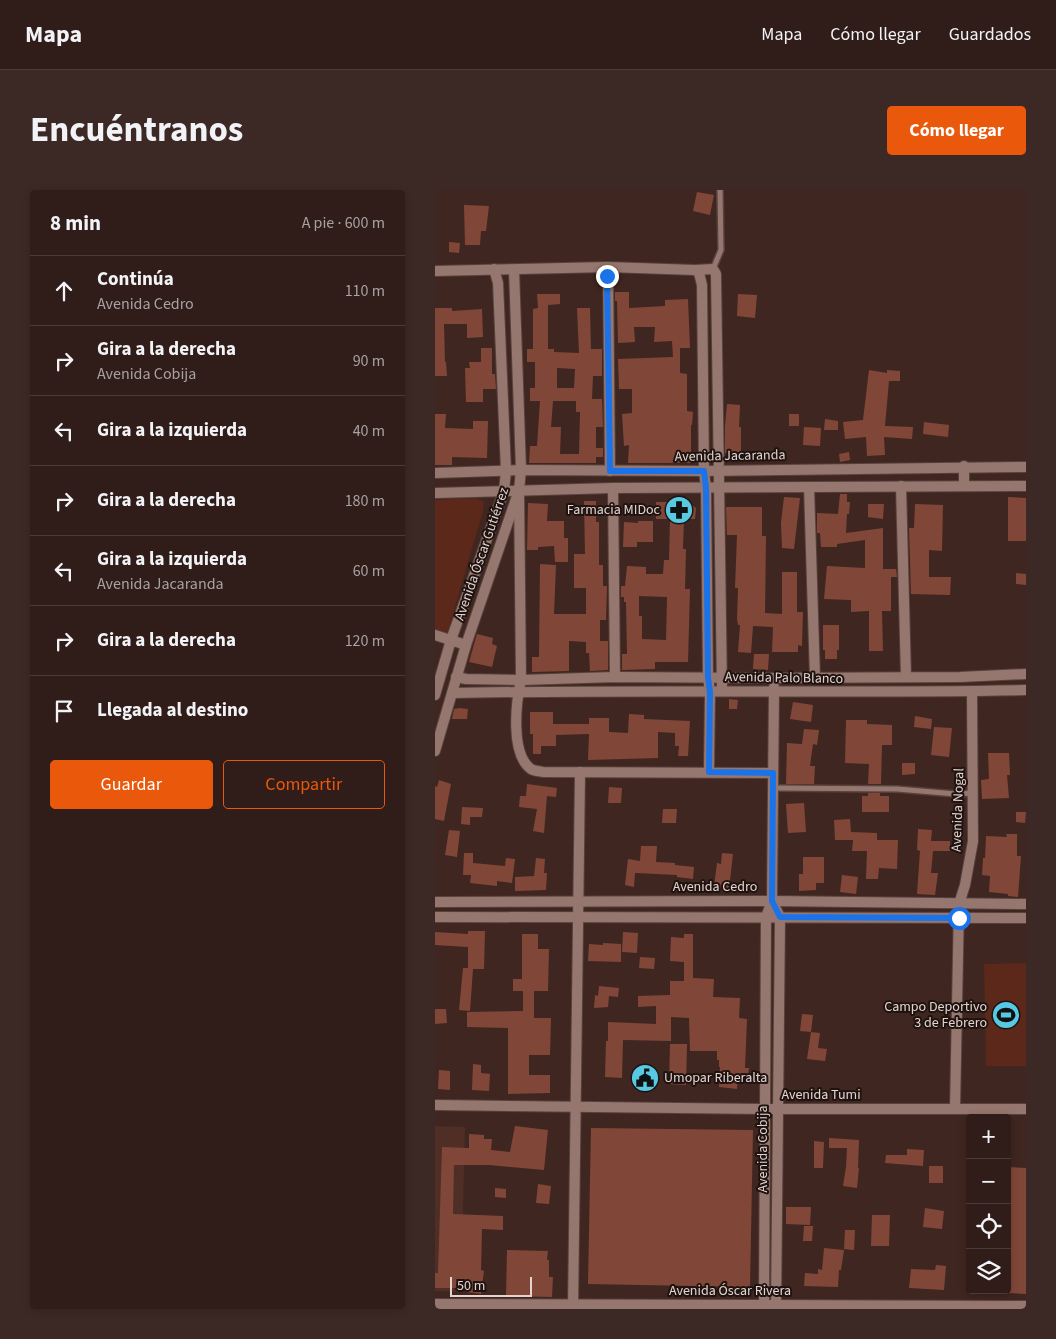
<!DOCTYPE html>
<html lang="es">
<meta charset="utf-8">
<style>
:root{--surface:#301c18;--page:#3c2925;--text:#f1f3f6;--muted:#a8a1a2;--line:#4b3a37;--accent:#ea580c}
body{margin:0;font-family:"Source Sans 3",sans-serif;background:var(--page);color:var(--text)}
.controls{position:absolute;right:15px;bottom:15px;display:grid;overflow:hidden;border-radius:5px;box-shadow:0 2px 8px #0003}
.controls button{width:45px;height:45px;display:grid;place-items:center;padding:0;border:0;border-bottom:1px solid var(--line);background:var(--surface);color:var(--text);font:25px sans-serif}
.scale{position:absolute;left:15px;bottom:12px;width:82px;box-sizing:border-box;padding-left:5px;border:2px solid #e4d3ce;border-top:0;font-size:14px;line-height:18px;white-space:nowrap;color:#e4d3ce;-webkit-text-stroke:4px #1e1310;paint-order:stroke}
.stop{position:absolute;width:15px;height:15px;margin:-11px;border:4px solid #1a73e8;border-radius:50%;background:#fff}
.stop.end{background:#1a73e8;border-color:#fff;box-shadow:0 1px 5px #0008}
.list{margin:0;padding:0;list-style:none}
h2{display:flex;justify-content:space-between;align-items:center;height:65px;margin:0;padding:0 20px;font-size:21px}
h2 small{font-size:16px;font-weight:400;color:var(--muted)}
.list li{display:grid;grid-template-columns:32px 1fr auto;gap:15px;align-items:center;box-sizing:border-box;height:70px;padding:0 20px;border-top:1px solid var(--line)}
.list b{display:block;font-size:19px;white-space:nowrap}
.list p{margin:0;font-size:16px;white-space:nowrap;color:var(--muted)}
.list em{font-size:16px;font-style:normal;color:var(--muted)}
.actions{display:flex;gap:10px;padding:15px 20px}
.actions a{flex:1;padding:11px 0;border:1px solid var(--accent);border-radius:5px;text-align:center;font-size:18px;color:var(--accent)}
.actions .main{background:var(--accent);color:#fff}
.icon{flex:none;width:28px;height:28px;fill:none;stroke:currentColor;stroke-width:2;stroke-linecap:round;stroke-linejoin:round}
.map{position:relative;flex:none;width:591px;height:1119px;overflow:hidden;border-radius:5px}
header{display:flex;align-items:center;gap:30px;box-sizing:border-box;height:70px;padding:0 25px;background:var(--surface);border-bottom:1px solid var(--line)}
header strong{font-size:24px}
nav{display:flex;gap:28px;margin-inline-start:auto;font-size:18px}
.intro{display:flex;align-items:center;justify-content:space-between;box-sizing:border-box;height:120px;padding:0 30px}
h1{margin:0;font-size:35px}
.button{padding:12px 22px;border-radius:5px;background:var(--accent);color:#fff;font-size:18px;font-weight:700}
main{display:flex;gap:30px;padding:0 30px}
aside{flex:1;background:var(--surface);border-radius:5px;box-shadow:0 2px 8px #0003}
.map>svg:first-child{display:block}
</style>
<header>
<strong>Mapa</strong>
<nav><a>Mapa</a><a>Cómo llegar</a><a>Guardados</a></nav>
</header>
<div class="intro"><h1>Encuéntranos</h1><a class="button">Cómo llegar</a></div>
<main>
<aside>
<h2>8 min<small>A pie · 600 m</small></h2>
<ul class="list">
<li><svg class="icon" aria-label="ahead" viewBox="0 0 24 24"><path d="M12 20V5M6 11l6-6 6 6"/></svg><div><b>Continúa</b><p>Avenida Cedro</p></div><em>110 m</em></li>
<li><svg class="icon" aria-label="right" viewBox="0 0 24 24"><path d="M7 20v-9h11M14 6l5 5-5 5"/></svg><div><b>Gira a la derecha</b><p>Avenida Cobija</p></div><em>90 m</em></li>
<li><svg class="icon" aria-label="left" viewBox="0 0 24 24"><path d="M17 20v-9H6M10 6l-5 5 5 5"/></svg><div><b>Gira a la izquierda</b></div><em>40 m</em></li>
<li><svg class="icon" aria-label="right" viewBox="0 0 24 24"><path d="M7 20v-9h11M14 6l5 5-5 5"/></svg><div><b>Gira a la derecha</b></div><em>180 m</em></li>
<li><svg class="icon" aria-label="left" viewBox="0 0 24 24"><path d="M17 20v-9H6M10 6l-5 5 5 5"/></svg><div><b>Gira a la izquierda</b><p>Avenida Jacaranda</p></div><em>60 m</em></li>
<li><svg class="icon" aria-label="right" viewBox="0 0 24 24"><path d="M7 20v-9h11M14 6l5 5-5 5"/></svg><div><b>Gira a la derecha</b></div><em>120 m</em></li>
<li><svg class="icon" aria-label="arrive" viewBox="0 0 24 24"><path d="M6 21V4h12l-3 4 3 4H6"/></svg><div><b>Llegada al destino</b></div></li>
</ul>
<div class="actions"><a class="main">Guardar</a><a>Compartir</a></div>
</aside>
<div class="map">
<svg width="591" height="1119" viewBox="0 0 591 1119">
<rect width="100%" height="100%" fill="#402620"/>
<path fill="#4e2e25" d="M0,936L30,937L26,1102L0,1101Z"/>
<g fill="#5b281a">
<path d="M41,308L49,312L48,321L13,441L7,443L0,441V310Z"/>
<path d="M591,773V876H551L549,774Z"/>
</g>
<g fill="#804738" fill-rule="evenodd">
<path d="M262,2L279,5L275,25L258,21Z"/>
<path d="M29,15L54,16L51,41H46L45,55H30Z"/>
<path d="M14,52L25,53L24,63L14,62Z"/>
<path d="M180,102H194V118L230,116V110L253,109L255,158H245V183L252,184V221L258,222L257,235H256V273H193L194,255L189,256L187,224L197,223V199H184L183,169L238,167L237,151L219,152L220,137H199L200,152L183,153L182,111H180Z"/>
<path d="M102,104H125V114L113,115V159H119V162L144,163L142,118H155L156,159H167V186H158L157,209H167L168,237H161V258H168V267H161V273H94L95,256H102L105,211H95V198H100V172H92V159H98V119L103,118ZM122,178L140,179L139,198H122ZM118,211H141V222H145L144,264H125L126,237H116Z"/>
<path d="M303,104L322,105L320,128L302,126Z"/>
<path d="M0,118H17V121L47,119L48,147L32,148V134H9L10,172H11L12,186H0Z"/>
<path d="M46,158H57V184H60L61,199H48V212H31L30,178H35L34,172H46Z"/>
<path d="M434,180L452,183V180L465,181V191H454L450,236L478,237L477,249L449,247L450,265L432,266L431,247L410,249L408,232L428,230Z"/>
<path d="M292,214L305,215L304,237H306V263H290V236Z"/>
<path d="M0,224H11L10,238L38,239V231H53L52,268L17,267V275H0Z"/>
<rect x="354" y="224" width="10" height="12"/>
<path d="M390,229L403,231V240H389Z"/>
<path d="M489,232L514,235L513,247L488,244Z"/>
<path d="M369,237L386,238L385,256L368,255Z"/>
<path d="M414,262L415,270L405,272L404,264Z"/>
<path d="M405,304H412V312H415L414,324H412L411,343L448,338V379H461L462,387H456V421H447L448,461H434V421L416,422V410L389,409L392,376L430,378V350L402,354V357H386L385,343H382V323L403,324Z"/>
<path d="M349,307L365,308L359,359L347,358L346,333Z"/>
<path d="M573,307L591,308V351H573Z"/>
<path d="M149,311H161V332H164V375H168V396H172L171,430H165V451H173V480L155,481L154,463H151V452L134,451V481L97,482V467H104L105,374L121,375L119,424H151V398H139V364H150Z"/>
<path d="M221,312H253L261,318L260,329H249L248,359H251L250,399H255L253,472H220V479L187,480V464H192L191,412H189V407H186V396H190L192,376L211,377V384H228L229,370H234L235,329H221ZM204,406L232,407L231,450L207,449V426H204Z"/>
<path d="M93,313L113,314L112,331H129V348H133V372H120L119,356L103,357V360H92Z"/>
<path d="M433,314H449L448,329L433,327Z"/>
<path d="M480,314L508,315L507,361L494,360V387H516L515,405L476,404L474,338H479Z"/>
<path d="M291,317H327V346H331L330,423L347,424V382H362V422H368L367,456L363,455V462H337L338,437L318,436L316,463L303,462L305,435H303L302,429L303,398H300L302,345H292Z"/>
<path d="M203,331H218V352H202V357H188L189,332L203,333Z"/>
<path d="M581,383L591,384V395L581,394Z"/>
<path d="M388,435H404V460H402V469H390V460H388Z"/>
<path d="M42,444L58,448L57,454L62,456L57,477L34,472Z"/>
<path d="M319,464H334L333,480L318,479Z"/>
<path d="M294,509L303,510L302,519H294Z"/>
<path d="M358,512L378,515L376,532L355,529Z"/>
<path d="M24,518L33,519L32,529H17L19,519Z"/>
<path d="M95,522H118V534H154V528H174V542L193,543L194,524L209,525V529L255,531L253,566H243L244,556H240V543L223,542V568L153,570L154,544L121,545V556H106V564H98V544H95Z"/>
<path d="M480,526L497,529L496,539L479,537Z"/>
<path d="M411,530H432V534L457,535V555H447L446,594H433L434,574L410,573Z"/>
<path d="M499,537L517,538L514,567L496,565Z"/>
<path d="M369,539L384,540L382,555L378,554L375,576H380L379,594H351L352,553L367,554Z"/>
<path d="M553,563H574L575,585H572L574,608L547,609L546,590L554,589Z"/>
<path d="M467,573H480V584L467,585Z"/>
<path d="M4,590L16,594L9,631L0,629V596L2,597Z"/>
<path d="M92,594L122,598L121,607L112,606L109,643L98,641L102,619L84,617L85,606H91Z"/>
<path d="M174,597L187,598L186,613H173Z"/>
<path d="M433,603H445V606H454V622H427V606H433Z"/>
<path d="M369,613L371,642L353,643L351,614Z"/>
<path d="M27,617L48,618L47,627H35V635L26,634Z"/>
<path d="M228,619H242L241,633H227Z"/>
<path d="M581,622H591L590,633L581,632Z"/>
<path d="M415,629L416,642L442,643V650H463L462,679L444,678L443,689H431L432,661H417L418,650H400L399,630Z"/>
<path d="M483,639L497,640L496,651H515V661H498L496,683H503L500,705L482,704L485,661L482,660Z"/>
<path d="M14,640L25,641L22,667L10,665Z"/>
<path d="M571,644H582V666H586L583,707L573,706V704L554,702L555,686L547,685L548,668H550L551,646L572,647Z"/>
<path d="M206,656H222L221,672L240,673V675L259,677L258,689L242,687V685L200,683L199,697L190,695L193,669L205,671Z"/>
<path d="M29,663H38V673L70,676L71,668L80,669L77,693L62,691V696L35,693L36,685H28Z"/>
<path d="M287,663L298,664L294,699L279,697L282,673L286,674Z"/>
<path d="M368,667H389V693H381V700L364,701V684H368Z"/>
<path d="M101,668L110,669L109,683H112L111,700L80,701V687L99,686Z"/>
<path d="M407,685L423,687L421,704L405,702Z"/>
<path d="M33,741H50L49,779H38L35,821L24,820L28,778H33V757L0,755V742L33,744Z"/>
<path d="M188,742L203,743L202,763L187,762Z"/>
<path d="M87,744H103V759H114L113,801H99V828H116L115,865H94V885H115V903L73,904V838L32,837V822L88,821V801H78V789H87Z"/>
<path d="M249,744H258V788L279,789L278,807L305,808L304,828L312,829L310,878H314L313,887L303,886L302,899L284,897L285,877H284V870H282V861H255L254,828L236,827V851L188,850L187,888L170,887L171,851H173V832L221,834V816L203,817V806L235,805V791H249V772L235,771L236,747L249,748Z"/>
<path d="M168,753L186,754V772L153,771L154,754L168,755Z"/>
<path d="M205,767L220,768L219,779L204,778Z"/>
<path d="M164,796L184,798L183,807L174,806L173,817L159,818L160,805L163,806Z"/>
<path d="M0,819H11L12,833L0,834Z"/>
<path d="M367,824L378,825L376,842L385,843L383,858L392,859L390,871L372,869L376,842L365,841Z"/>
<path d="M235,854H252L251,895L234,894Z"/>
<path d="M38,874L46,875V883L55,884L54,901L37,900Z"/>
<path d="M4,880L15,881V900L3,899Z"/>
<path d="M80,936L113,940L109,980L54,975H19L18,1024L68,1026V1040L47,1039L46,1080L49,1081L46,1104L31,1102V1098H0V1083H3L7,957L34,958V944L49,945V949H57L56,960L75,962Z"/>
<path d="M156,938L318,940L315,1097L153,1094Z"/>
<path d="M394,948L424,950L423,978H424L422,998L408,996L411,977L412,958H394Z"/>
<path d="M379,951L389,952L388,978H379Z"/>
<path d="M472,959L489,960L488,976L450,973L451,965H472Z"/>
<rect x="494" y="976" width="14" height="17"/>
<path d="M572,977L591,978V1104L572,1103Z"/>
<path d="M103,994L116,996L114,1014L101,1013Z"/>
<path d="M60,998L71,999V1008L60,1007Z"/>
<path d="M351,1017H376L375,1035L351,1034Z"/>
<path d="M490,1018L509,1021L507,1039L488,1037Z"/>
<path d="M437,1025H455L454,1056H436Z"/>
<path d="M369,1036H378L377,1051H368Z"/>
<path d="M410,1040H420L419,1060L409,1059Z"/>
<path d="M389,1058L409,1060L406,1080H404L403,1097L369,1096L370,1083L383,1084V1079L387,1080Z"/>
<path d="M72,1060L113,1061L112,1070H114V1087H118L117,1107L71,1106Z"/>
<path d="M501,1075L511,1076L509,1100L474,1098L476,1079L500,1080Z"/>
</g>
<g fill="none" stroke-linecap="round" stroke-linejoin="round">
<defs>
<g id="service">
<path d="M278,79L286,60L285,0"/>
<path d="M339,598L462,599L521,604L538,603"/>
</g>
<g id="minor">
<path d="M173,77L175,281"/>
<path d="M260,80L264,83L267,95L269,281L271,298L273,487L275,502L274,581"/>
<path d="M0,81L173,77L260,80L278,79L281,84L287,500"/>
<path d="M0,283L86,280L269,281L591,277"/>
<path d="M466,296L471,487"/>
<path d="M529,296V276"/>
<path d="M374,297L380,488"/>
<path d="M178,298L180,487"/>
<path d="M84,300L86,490C81,512 75,564 96,579C99,581 104,581 108,582L338,583"/>
<path d="M0,303L178,298L591,296"/>
<path d="M0,445L31,455"/>
<path d="M21,487L31,489L86,490L180,487L338,488L525,487L591,484"/>
<path d="M17,503C209,499 400,504 591,500"/>
<path d="M0,505L16,450L69,301L71,281L63,93L59,79"/>
<path d="M0,561L31,455L84,300L86,280L79,80"/>
<path d="M337,711L339,497"/>
<path d="M0,712L337,711L591,714"/>
<path d="M0,727L591,728"/>
<path d="M0,915L329,919H591"/>
<path d="M520,919L524,714L530,695L538,651L537,501"/>
<path d="M0,1114L591,1116"/>
<path d="M138,1119L145,582"/>
<path d="M329,1119L331,727L337,711L345,727L341,1119"/>
</g>
</defs>
<use href="#service" stroke="#57423c" stroke-width="8"/>
<use href="#minor" stroke="#57423c" stroke-width="12"/>
<use href="#service" stroke="#96776f" stroke-width="5"/>
<use href="#minor" stroke="#96776f" stroke-width="10"/>
</g>
<g fill="none" stroke-linecap="round" stroke-linejoin="round">
<path stroke="#1a73e8" stroke-width="6" d="M172,86L175,281H269L271,298L273,487L275,502L274,582L338,583L337,711L345,727L524,728"/>
</g>
<defs>
<symbol id="pharmacy-disc" viewBox="-11 -11 22 22"><circle r="9.5" fill="#58c9e3" stroke="#1e1310"/><path d="M-2-6h4v4h4v4h-4v4h-4v-4h-4v-4h4Z" fill="#111"/></symbol>
<symbol id="stadium-disc" viewBox="-11 -11 22 22"><circle r="9.5" fill="#58c9e3" stroke="#1e1310"/><path d="M0-5a6.5 5 0 1 0 0 10a6.5 5 0 1 0 0-10ZM-3.5-1.8h7v3.6h-7Z" fill="#111"/></symbol>
<symbol id="civic-disc" viewBox="-11 -11 22 22"><circle r="9.5" fill="#58c9e3" stroke="#1e1310"/><path d="M-.6-6.5H3V-4.5H.6V-3L4-1V1h2V6H-6V1h2V-1L-.6-3ZM-1.2 2.5V6h2.4V2.5Z" fill="#111"/></symbol>
</defs>
<g fill-rule="evenodd">
<use href="#pharmacy-disc" x="228" y="304" width="32" height="32"/>
<use href="#stadium-disc" x="555" y="809" width="32" height="32"/>
<use href="#civic-disc" x="194" y="872" width="32" height="32"/>
</g>
<g text-anchor="middle" dominant-baseline="central" stroke-width="4" stroke-linejoin="round" paint-order="stroke">
<g font-size="14" fill="#e4d3ce" stroke="#1e1310">
<text transform="translate(295 266) rotate(-1)">Avenida Jacaranda</text>
<text transform="translate(47 364) rotate(-71)">Avenida Óscar Gutiérrez</text>
<text transform="translate(349 488) rotate(1)">Avenida Palo Blanco</text>
<text transform="translate(523 620) rotate(-88)">Avenida Nogal</text>
<text x="280" y="697">Avenida Cedro</text>
<text x="386" y="905">Avenida Tumi</text>
<text transform="translate(328 959) rotate(-90)">Avenida Cobija</text>
<text x="295" y="1101">Avenida Óscar Rivera</text>
</g>
<g font-size="14" fill="#e4d3ce" stroke="#1e1310" text-anchor="end">
<text x="225" y="320">Farmacia MIDoc</text>
<text x="552" y="817">Campo Deportivo<tspan x="552" dy="16">3 de Febrero</tspan></text>
<text x="229" y="888" text-anchor="start">Umopar Riberalta</text>
</g>
</g>
</svg>
<div class="controls">
<button>+</button>
<button>−</button>
<button><svg class="icon" aria-label="locate" viewBox="0 0 24 24"><circle cx="12" cy="12" r="6"/><path d="M12 2v4M12 18v4M2 12h4M18 12h4"/></svg></button>
<button><svg class="icon" aria-label="layers" viewBox="0 0 24 24"><path d="M12 4l9 5-9 5-9-5zM3 14l9 5 9-5"/></svg></button>
</div>
<div class="scale">50 m</div>
<div class="stop" style="left:524px;top:728px"></div>
<div class="stop end" style="left:172px;top:86px"></div>
</div>
</main>
